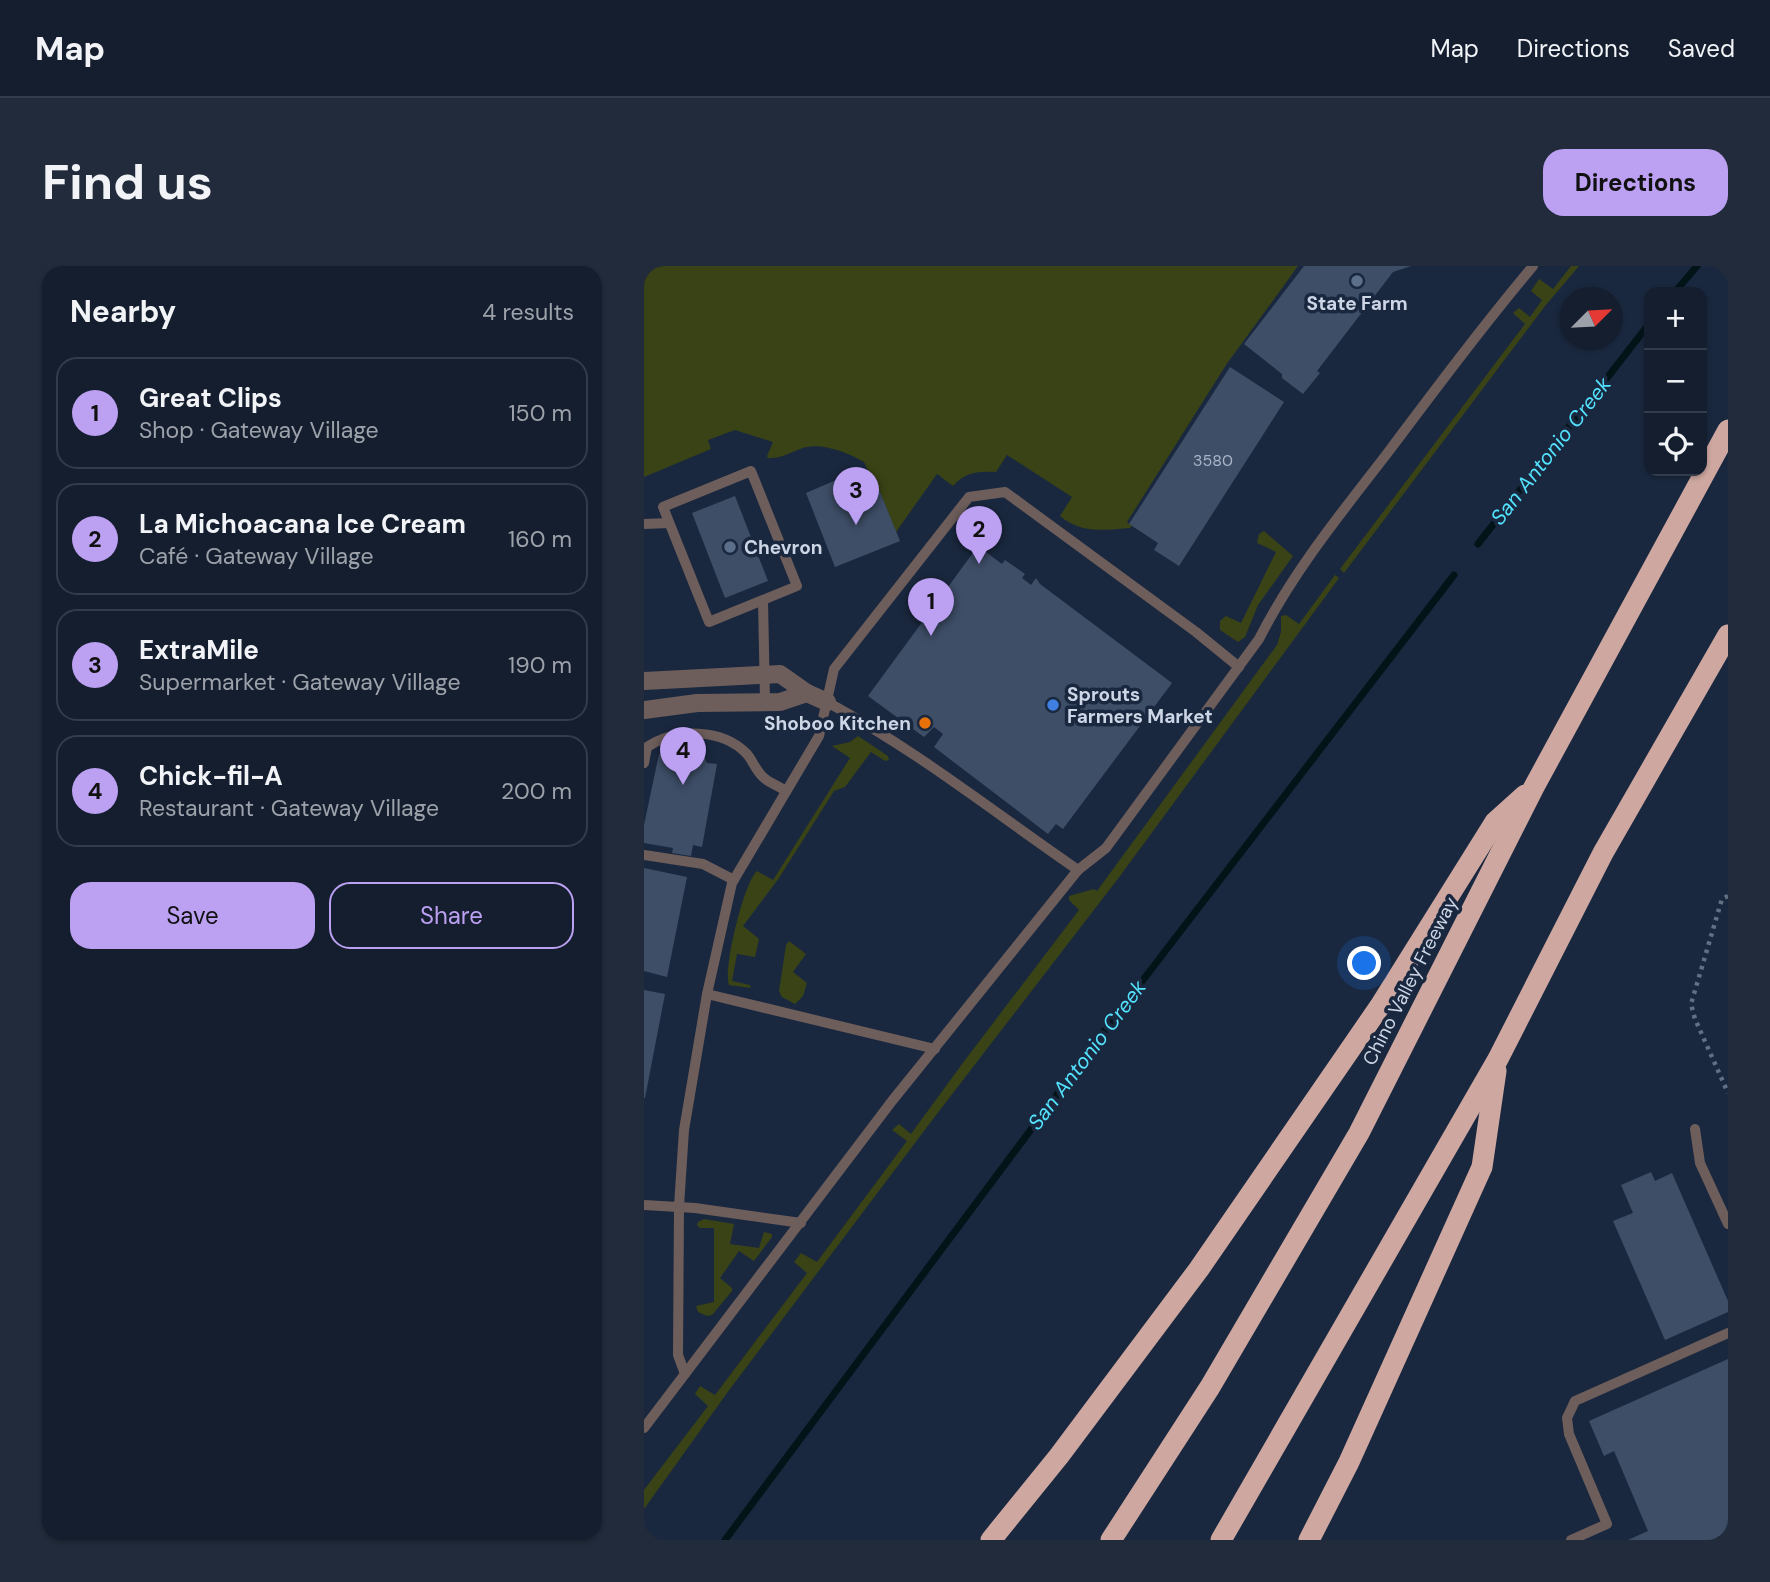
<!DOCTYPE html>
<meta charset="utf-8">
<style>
:root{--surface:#141e2f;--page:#212b3b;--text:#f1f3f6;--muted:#9da2aa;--line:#333c4b;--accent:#bca0f2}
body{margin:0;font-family:"DM Sans",sans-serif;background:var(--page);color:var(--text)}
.controls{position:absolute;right:21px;top:21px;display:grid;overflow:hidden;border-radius:14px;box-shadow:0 2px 5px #0004}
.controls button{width:63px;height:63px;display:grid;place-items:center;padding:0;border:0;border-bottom:2px solid var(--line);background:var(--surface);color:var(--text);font:35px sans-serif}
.compass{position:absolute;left:916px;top:21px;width:63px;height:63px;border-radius:50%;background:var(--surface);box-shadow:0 2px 5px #0004;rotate:66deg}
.you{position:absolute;left:721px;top:698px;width:24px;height:24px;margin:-18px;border:5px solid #fff;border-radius:50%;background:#1a73e8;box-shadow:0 0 0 10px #1a73e833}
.badge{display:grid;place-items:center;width:46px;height:46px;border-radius:50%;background:var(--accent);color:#111;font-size:23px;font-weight:700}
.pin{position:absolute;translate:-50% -58px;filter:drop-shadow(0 2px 4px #0008)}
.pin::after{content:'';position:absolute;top:37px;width:24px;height:21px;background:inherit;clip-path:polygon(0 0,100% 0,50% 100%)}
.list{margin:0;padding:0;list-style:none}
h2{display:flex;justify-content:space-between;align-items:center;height:91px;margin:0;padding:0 28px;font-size:30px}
h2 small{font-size:23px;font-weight:400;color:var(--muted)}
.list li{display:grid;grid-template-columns:46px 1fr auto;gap:21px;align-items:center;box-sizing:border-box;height:112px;margin:0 14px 14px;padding:0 14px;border:2px solid var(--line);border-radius:21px}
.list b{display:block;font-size:26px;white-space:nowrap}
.list p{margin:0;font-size:23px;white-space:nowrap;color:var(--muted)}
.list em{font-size:23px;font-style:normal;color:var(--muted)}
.actions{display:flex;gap:14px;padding:21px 28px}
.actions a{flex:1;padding:16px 0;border:2px solid var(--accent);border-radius:21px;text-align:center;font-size:24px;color:var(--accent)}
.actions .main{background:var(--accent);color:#111}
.icon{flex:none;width:38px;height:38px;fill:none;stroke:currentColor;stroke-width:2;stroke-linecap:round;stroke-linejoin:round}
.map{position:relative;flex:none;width:1084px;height:1274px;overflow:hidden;border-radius:21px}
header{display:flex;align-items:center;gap:42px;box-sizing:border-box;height:98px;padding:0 35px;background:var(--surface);border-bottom:2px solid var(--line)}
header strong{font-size:33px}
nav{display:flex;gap:38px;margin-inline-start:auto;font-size:24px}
.intro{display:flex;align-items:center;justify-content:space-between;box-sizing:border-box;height:168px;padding:0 42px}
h1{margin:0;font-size:49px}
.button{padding:18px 32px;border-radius:21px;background:var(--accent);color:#111;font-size:24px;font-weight:700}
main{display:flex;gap:42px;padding:0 42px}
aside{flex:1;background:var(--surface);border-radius:21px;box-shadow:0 2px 5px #0004}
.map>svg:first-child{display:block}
</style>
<header>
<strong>Map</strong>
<nav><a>Map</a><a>Directions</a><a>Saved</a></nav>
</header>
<div class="intro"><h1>Find us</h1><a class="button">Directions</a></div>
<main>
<aside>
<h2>Nearby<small>4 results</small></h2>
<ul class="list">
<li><span class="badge">1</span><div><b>Great Clips</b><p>Shop · Gateway Village</p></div><em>150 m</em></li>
<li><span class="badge">2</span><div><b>La Michoacana Ice Cream</b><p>Café · Gateway Village</p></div><em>160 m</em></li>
<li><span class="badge">3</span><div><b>ExtraMile</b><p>Supermarket · Gateway Village</p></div><em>190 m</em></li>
<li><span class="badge">4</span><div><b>Chick-fil-A</b><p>Restaurant · Gateway Village</p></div><em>200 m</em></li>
</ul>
<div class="actions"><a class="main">Save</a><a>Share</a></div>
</aside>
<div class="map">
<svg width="1084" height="1274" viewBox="0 0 1084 1274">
<rect width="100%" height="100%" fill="#1a283f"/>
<g fill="#394315">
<path d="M0,0H654L582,99L483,256L488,260L486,262C461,264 437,268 416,250L428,231L363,189L352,206C334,205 321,206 309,220L293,208L252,266L232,217H230L220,196C203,186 175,175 156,183C145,187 136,193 124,192L123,190L129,176L91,164L64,174L67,183L0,211Z"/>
<path d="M927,0H935L901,40L700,307L696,303L881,58L869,47L875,42L886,51L898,34L887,25L895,13L909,23Z"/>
<path d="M620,265L649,290L614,339L601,371L594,376L576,364V355L582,350L597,357L632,286L613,277L615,268Z"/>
<path d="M691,309L695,312L476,610L289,853L83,1127L0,1243V1224L64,1140L51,1128L56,1120L71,1129L163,1007L150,996L157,987L173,996L263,875L248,864L255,858L267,868L318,798L435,644L425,634V630L450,623L453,625L633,379L637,366V350L642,349L655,358Z"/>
<path d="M214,470L244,490L245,494L241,495L227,486L201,521L190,525L135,612L99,660L115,673L111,691L93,688L88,715L106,719L107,722L85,719C79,703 100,616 113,605L129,614L206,492L188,480L206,476Z"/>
<path d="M145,675L162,688L149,706L163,717L159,730L151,738L138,731L135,725L142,679Z"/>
<path d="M60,953L90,958L86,978L115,982L120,966L128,968V971L110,995L95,985L76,1012L88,1022V1025L68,1049L63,1050L54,1046L52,1040L70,1036V962H56L53,959L54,956Z"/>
</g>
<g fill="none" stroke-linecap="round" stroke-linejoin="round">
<g stroke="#031418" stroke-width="7">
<path d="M1031,26L1053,0"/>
<path d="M834,278L1005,58"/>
<path d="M81,1274L476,744L810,309"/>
</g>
</g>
<g fill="#3e4e67">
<path d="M660,0H767L749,6L673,105L676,107L659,128L638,112V108L600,78Z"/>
<path d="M586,101L640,136L535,300L510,284L514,277L485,258Z"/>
<path d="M206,208L213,224L232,216L256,275L191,301L162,227Z"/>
<path d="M91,230L124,315L81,332L48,247Z"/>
<path d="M334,280L358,298L361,294L381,308L378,312L387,319L392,312L396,318L528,417L419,563L412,558L404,568L290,481L299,468L290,461L280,471L224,430Z"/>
<path d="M37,475L58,478L57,487H59L63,497L73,498L58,581L49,579L47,590L28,587L29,582L0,577V559L15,488L27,490L29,482L35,484Z"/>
<path d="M0,602L43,611L23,711L0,705Z"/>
<path d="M0,724L21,728L1,832H0Z"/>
<path d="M1007,906L1011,915L1028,907L1084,1035V1046L1021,1074L969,955L989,947L977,919Z"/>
<path d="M1084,1093V1274H984L1004,1265L970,1185L960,1190L945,1155Z"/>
</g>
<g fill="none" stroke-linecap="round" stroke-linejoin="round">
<path stroke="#636f83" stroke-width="4.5" stroke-dasharray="3.5 5" stroke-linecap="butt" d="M1084,630L1078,633L1047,738L1051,753L1084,827"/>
<g stroke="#6e5e5b" stroke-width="10">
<path d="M0,258L25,257"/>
<path d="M119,334L153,320L107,205L19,241L65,356L119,334L121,435"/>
<path d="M183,436C272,484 351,547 434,604"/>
<path d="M0,497L3,481C32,462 78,462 103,488C109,495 112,505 119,511C125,517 135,520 142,525"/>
<path d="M0,589L59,598L90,614"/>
<path d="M63,728L291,783"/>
<path d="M1051,863L1056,897L1084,958"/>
<path d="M0,939L51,942L157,957"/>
<path d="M41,1108L34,1089L35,940L40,864L63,728L88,617L175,470L190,403L325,231L361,226L552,366L595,401"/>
<path d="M0,1162L248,835L434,604L462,582L615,373C649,306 697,247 742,189C790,125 838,61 889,0"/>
<path d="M927,1274L963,1258L925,1168L923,1152L931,1135L1084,1067"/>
</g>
<g stroke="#6e5e5b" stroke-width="18">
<path d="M0,415L136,408L163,427L183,436"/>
<path d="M0,444L53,437L136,436L163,427"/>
</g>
<g stroke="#cea8a0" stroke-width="21">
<path d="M347,1274L415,1190L555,1003L736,740L851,556L881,529"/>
<path d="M467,1274L566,1121L715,867L890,521L1084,164"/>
<path d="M577,1274L854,793L959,587L1084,369"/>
<path d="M665,1274L705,1196L838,901L852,805"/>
</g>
</g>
<g fill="#5c6f8a" stroke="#1a283f" stroke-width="2.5">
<circle cx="713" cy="15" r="7"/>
<circle cx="86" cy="281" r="7"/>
</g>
<circle fill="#3f7fe0" stroke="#1a283f" stroke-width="2.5" cx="409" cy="439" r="7"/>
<circle fill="#e8710a" stroke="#1a283f" stroke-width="2.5" cx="281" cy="457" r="7"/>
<g text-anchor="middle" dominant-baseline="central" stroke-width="7" stroke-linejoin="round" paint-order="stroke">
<g font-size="16" fill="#a9b4c6">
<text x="569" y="194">3580</text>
</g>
<g font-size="19" font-weight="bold" fill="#cdd6e6" stroke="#1a283f" text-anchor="start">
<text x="713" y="37" text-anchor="middle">State Farm</text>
<text x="100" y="281">Chevron</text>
<text x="423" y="428">Sprouts<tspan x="423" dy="22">Farmers Market</tspan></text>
<text x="267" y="457" text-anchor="end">Shoboo Kitchen</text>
</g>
<g font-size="19" fill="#cdd6e6" stroke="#1a283f">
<text transform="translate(766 715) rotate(-63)">Chino Valley Freeway</text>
</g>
<g font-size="21" font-style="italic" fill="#53e3fe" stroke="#1a283f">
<text transform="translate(907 185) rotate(-52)">San Antonio Creek</text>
<text transform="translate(443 789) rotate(-53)">San Antonio Creek</text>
</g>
</g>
</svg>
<div class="controls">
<button>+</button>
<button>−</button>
<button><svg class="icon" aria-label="locate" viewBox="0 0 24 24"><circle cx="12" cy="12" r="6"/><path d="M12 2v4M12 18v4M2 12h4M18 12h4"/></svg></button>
</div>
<svg class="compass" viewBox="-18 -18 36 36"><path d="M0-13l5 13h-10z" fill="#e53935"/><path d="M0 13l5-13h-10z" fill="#9da2aa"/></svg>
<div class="you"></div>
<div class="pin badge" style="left:287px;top:370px">1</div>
<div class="pin badge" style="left:335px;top:298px">2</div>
<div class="pin badge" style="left:212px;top:259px">3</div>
<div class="pin badge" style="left:39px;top:519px">4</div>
</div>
</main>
